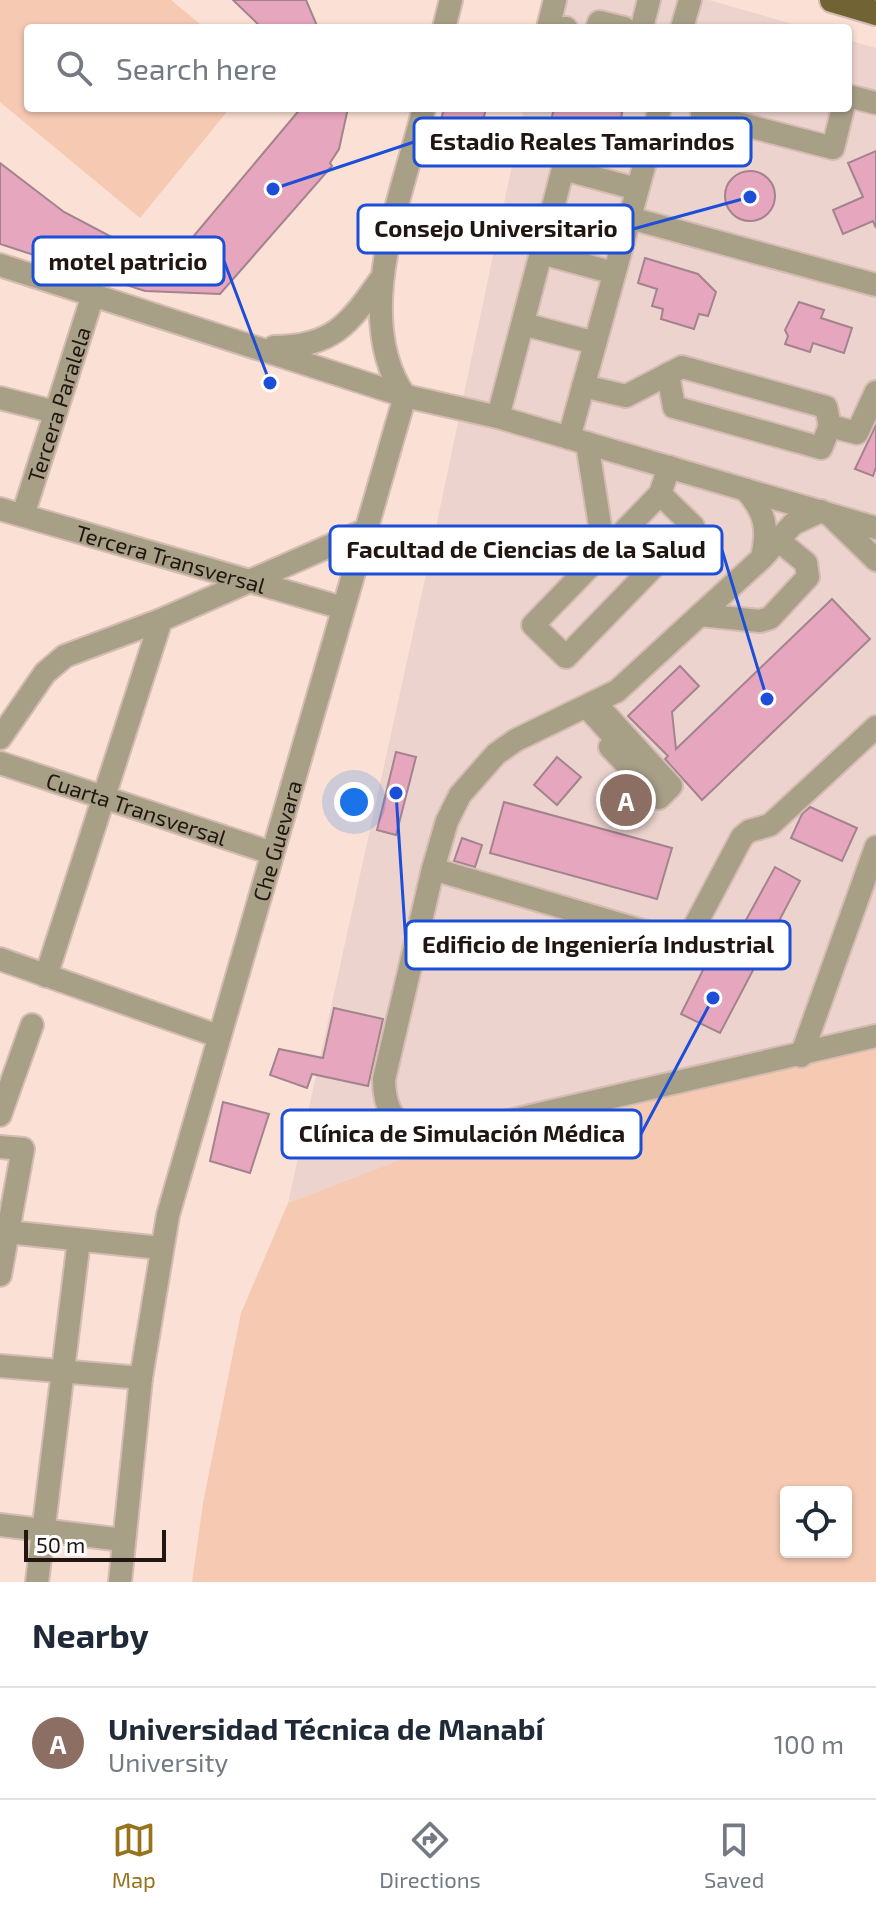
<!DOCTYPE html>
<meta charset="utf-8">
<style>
:root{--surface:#fff;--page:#f2f2f3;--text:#1f2937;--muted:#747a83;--line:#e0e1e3;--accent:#97731d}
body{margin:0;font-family:"Exo 2",sans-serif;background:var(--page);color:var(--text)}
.controls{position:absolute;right:24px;bottom:24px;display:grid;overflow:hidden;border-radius:8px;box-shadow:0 2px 6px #0004}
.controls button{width:72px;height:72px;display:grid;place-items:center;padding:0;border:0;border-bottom:2px solid var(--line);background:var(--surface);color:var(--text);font:40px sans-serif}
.scale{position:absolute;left:24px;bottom:20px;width:142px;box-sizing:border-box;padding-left:8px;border:4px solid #211611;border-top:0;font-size:22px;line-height:28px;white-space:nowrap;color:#211611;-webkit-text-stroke:6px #fff;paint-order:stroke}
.you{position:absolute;left:354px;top:802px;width:28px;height:28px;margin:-20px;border:6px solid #fff;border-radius:50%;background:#1a73e8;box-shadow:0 0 0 12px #1a73e833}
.badge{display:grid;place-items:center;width:52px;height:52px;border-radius:50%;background:var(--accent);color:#fff;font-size:26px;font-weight:700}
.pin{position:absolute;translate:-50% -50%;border:4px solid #fff;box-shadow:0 2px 8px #0006}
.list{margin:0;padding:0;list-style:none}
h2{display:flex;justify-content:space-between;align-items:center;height:104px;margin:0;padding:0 32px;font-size:34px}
h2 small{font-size:26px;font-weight:400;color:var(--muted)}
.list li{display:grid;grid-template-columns:52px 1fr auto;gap:24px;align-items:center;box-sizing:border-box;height:112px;padding:0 32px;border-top:2px solid var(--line)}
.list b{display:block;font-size:30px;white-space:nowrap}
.list p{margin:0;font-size:26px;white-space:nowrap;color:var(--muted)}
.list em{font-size:26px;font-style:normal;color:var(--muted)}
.icon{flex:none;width:44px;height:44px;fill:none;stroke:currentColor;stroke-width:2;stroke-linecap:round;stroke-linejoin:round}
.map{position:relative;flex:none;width:876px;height:1582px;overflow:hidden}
.search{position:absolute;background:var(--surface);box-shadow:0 2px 6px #0004;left:24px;right:24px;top:24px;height:88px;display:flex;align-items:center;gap:20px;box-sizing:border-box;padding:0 28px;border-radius:8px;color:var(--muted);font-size:30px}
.sheet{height:216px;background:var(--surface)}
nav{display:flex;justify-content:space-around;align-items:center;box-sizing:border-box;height:112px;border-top:2px solid var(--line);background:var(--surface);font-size:22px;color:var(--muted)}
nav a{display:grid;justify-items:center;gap:4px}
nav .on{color:var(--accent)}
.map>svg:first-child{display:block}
</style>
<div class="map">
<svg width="876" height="1582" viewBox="0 0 876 1582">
<rect width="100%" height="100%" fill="#fbe1d5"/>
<g fill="#edd3cd">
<path d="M546,0H709L807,28H541Z"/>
<path d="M848,40L876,48V1035L492,1124L288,1203L428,565L524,108H848Z"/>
</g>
<g fill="#f6c9b3" fill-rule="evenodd">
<path d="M0,0H171L205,28H28V108H230L140,218L0,102Z"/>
<path d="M876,1035V1582H192L203,1503L241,1313L288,1203L492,1124ZM786,1492H846V1552H786Z"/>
</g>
<g fill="#e6a6bd" stroke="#a3838e" stroke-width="2">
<path d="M233,0H306L318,28H262Z"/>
<path d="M301,108H348L339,149L330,163L332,166L220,294L145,291L0,244V163L64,212L121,242L153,252L182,250Z"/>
<path d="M444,108H486L473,166L432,156Z"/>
<path d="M554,108H613L622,112L618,150L608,153L606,160L544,151Z"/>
<path d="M876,151V228L873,221L843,234L833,210L863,197L848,163Z"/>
<circle cx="750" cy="196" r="25"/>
<path d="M645,258L698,274L716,292L708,316L699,314L694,329L661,319L663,309L652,306L657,289L638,283Z"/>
<path d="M799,302L824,310L821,318L852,328L844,353L813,343L810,352L785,344L788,336L785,330Z"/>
<path d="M876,425V467L873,476L855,469Z"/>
<path d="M832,599L870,639L702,800L665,759L668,756L628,716L680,666L699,686L672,712L676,749Z"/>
<path d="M396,752L416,757L396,835L377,830Z"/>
<path d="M557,757L581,777L557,805L534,785Z"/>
<path d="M504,802L672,848L657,899L490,853Z"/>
<path d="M810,807L857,828L842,861L791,838L802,814Z"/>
<path d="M462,838L482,845L475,867L454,861Z"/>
<path d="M775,867L800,881L720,1033L681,1014L716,944L729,951Z"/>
<path d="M334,1008L383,1019L368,1086L312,1074L307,1088L270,1075L279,1049L323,1058Z"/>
<path d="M223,1102L269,1114L250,1173L210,1161Z"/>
</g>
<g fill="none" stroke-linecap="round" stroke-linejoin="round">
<defs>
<g id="minor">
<path d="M642,27L649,0"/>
<path d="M444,28L451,0"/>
<path d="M548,28L555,0"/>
<path d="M564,28H566"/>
<path d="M597,28L599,22L624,28"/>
<path d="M682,28L690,0"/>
<path d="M848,96L876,103"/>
<path d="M704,108L702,114L833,148L843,108"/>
<path d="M630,218L876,285"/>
<path d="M541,253L614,273"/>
<path d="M0,265L405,396L498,417L876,528"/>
<path d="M523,324L595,343"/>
<path d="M274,347C333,347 349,324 381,279"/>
<path d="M668,374L674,407L821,448L830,426L857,433L876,392"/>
<path d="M583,386L626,396L682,367L826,407L830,426"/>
<path d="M405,396C350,318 403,193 424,108"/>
<path d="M0,398L55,412"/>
<path d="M498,417L563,169L637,189"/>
<path d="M569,438L660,108"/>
<path d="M587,443L604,551"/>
<path d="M746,490C765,512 769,529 762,557"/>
<path d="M660,494L693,526L566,657L533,625L660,494L669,467"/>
<path id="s1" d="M0,509L343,608"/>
<path d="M821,511L793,524L762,558L617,691L516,740L496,754L460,795L447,821L433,869L384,1079C384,1120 404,1135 444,1136L876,1036"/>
<path id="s2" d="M23,515L93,295"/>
<path d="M833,518L876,560"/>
<path d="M700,615L760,621L770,618L808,577L806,563L778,540"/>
<path d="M587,707L617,740L610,747L659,798L671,786L596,704"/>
<path d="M0,738L45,673L65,656L161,620L366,530"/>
<path id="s3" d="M0,763L272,853"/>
<path d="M433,869L677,941L691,933L742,837L749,831L770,825L876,727"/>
<path d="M0,959L218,1036"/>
<path d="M46,976L161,620"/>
<path d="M801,1056L876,847"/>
<path d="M0,1115L32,1025"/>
<path d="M0,1147L23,1149L0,1275"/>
<path d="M7,1232L161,1248"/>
<path d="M0,1366L141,1378"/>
<path d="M0,1525L123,1540"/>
<path d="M37,1582L79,1240"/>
<path id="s4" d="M120,1582L141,1378L168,1215L405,396"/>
</g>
<path id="major" d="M832,0L876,13"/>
</defs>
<use href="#minor" stroke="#d4bcb2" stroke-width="26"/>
<use href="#major" stroke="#d4bcb2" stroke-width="28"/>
<use href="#minor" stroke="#a89f87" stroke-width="22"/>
<use href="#major" stroke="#726334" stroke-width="24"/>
</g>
<g text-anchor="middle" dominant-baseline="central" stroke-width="6" stroke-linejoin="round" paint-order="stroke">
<g font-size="22" fill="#211611" stroke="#fff">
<text stroke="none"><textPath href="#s2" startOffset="116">Tercera Paralela</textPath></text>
<text stroke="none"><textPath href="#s1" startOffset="178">Tercera Transversal</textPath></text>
<text stroke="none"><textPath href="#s3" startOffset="144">Cuarta Transversal</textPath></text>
<text stroke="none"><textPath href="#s4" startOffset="760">Che Guevara</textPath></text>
</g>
</g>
<path fill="none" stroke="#1d4ed8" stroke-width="3" d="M273 189L414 142M750 197L633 229M270 383L224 261M767 699L722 550M396 793L406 945M713 998L641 1134"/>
<g fill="#1d4ed8" stroke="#fff" stroke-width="3">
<circle cx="273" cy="189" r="8"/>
<circle cx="750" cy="197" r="8"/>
<circle cx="270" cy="383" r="8"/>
<circle cx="767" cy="699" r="8"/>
<circle cx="396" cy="793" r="8"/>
<circle cx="713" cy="998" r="8"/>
</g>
<g fill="#fff" stroke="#1d4ed8" stroke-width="3">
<rect x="414" y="118" width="337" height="48" rx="8"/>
<rect x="358" y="205" width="275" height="48" rx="8"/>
<rect x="33" y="237" width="191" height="48" rx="8"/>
<rect x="330" y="526" width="392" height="48" rx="8"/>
<rect x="406" y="921" width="384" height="48" rx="8"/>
<rect x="282" y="1110" width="359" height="48" rx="8"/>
</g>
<g font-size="24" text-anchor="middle" font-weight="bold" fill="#211611">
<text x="582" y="150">Estadio Reales Tamarindos</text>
<text x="496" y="237">Consejo Universitario</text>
<text x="128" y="270">motel patricio</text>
<text x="526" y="558">Facultad de Ciencias de la Salud</text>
<text x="598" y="953">Edificio de Ingeniería Industrial</text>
<text x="462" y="1142">Clínica de Simulación Médica</text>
</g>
</svg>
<div class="controls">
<button><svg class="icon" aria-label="locate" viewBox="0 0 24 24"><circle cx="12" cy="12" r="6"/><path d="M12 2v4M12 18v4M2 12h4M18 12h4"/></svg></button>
</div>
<div class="scale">50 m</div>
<div class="you"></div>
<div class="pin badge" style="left:626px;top:800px;background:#8d6e63">A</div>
<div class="search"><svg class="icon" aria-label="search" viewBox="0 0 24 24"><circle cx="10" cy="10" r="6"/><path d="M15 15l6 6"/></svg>Search here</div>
</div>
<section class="sheet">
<h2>Nearby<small></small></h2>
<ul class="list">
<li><span class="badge" style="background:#8d6e63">A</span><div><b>Universidad Técnica de Manabí</b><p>University</p></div><em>100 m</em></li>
</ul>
</section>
<nav>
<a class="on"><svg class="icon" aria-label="map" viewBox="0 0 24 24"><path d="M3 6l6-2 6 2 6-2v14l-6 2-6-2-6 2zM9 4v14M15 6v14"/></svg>Map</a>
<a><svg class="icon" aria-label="directions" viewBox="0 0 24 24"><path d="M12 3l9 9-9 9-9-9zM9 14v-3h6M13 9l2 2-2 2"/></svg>Directions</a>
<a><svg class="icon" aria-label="saved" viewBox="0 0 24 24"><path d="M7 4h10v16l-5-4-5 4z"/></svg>Saved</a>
</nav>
